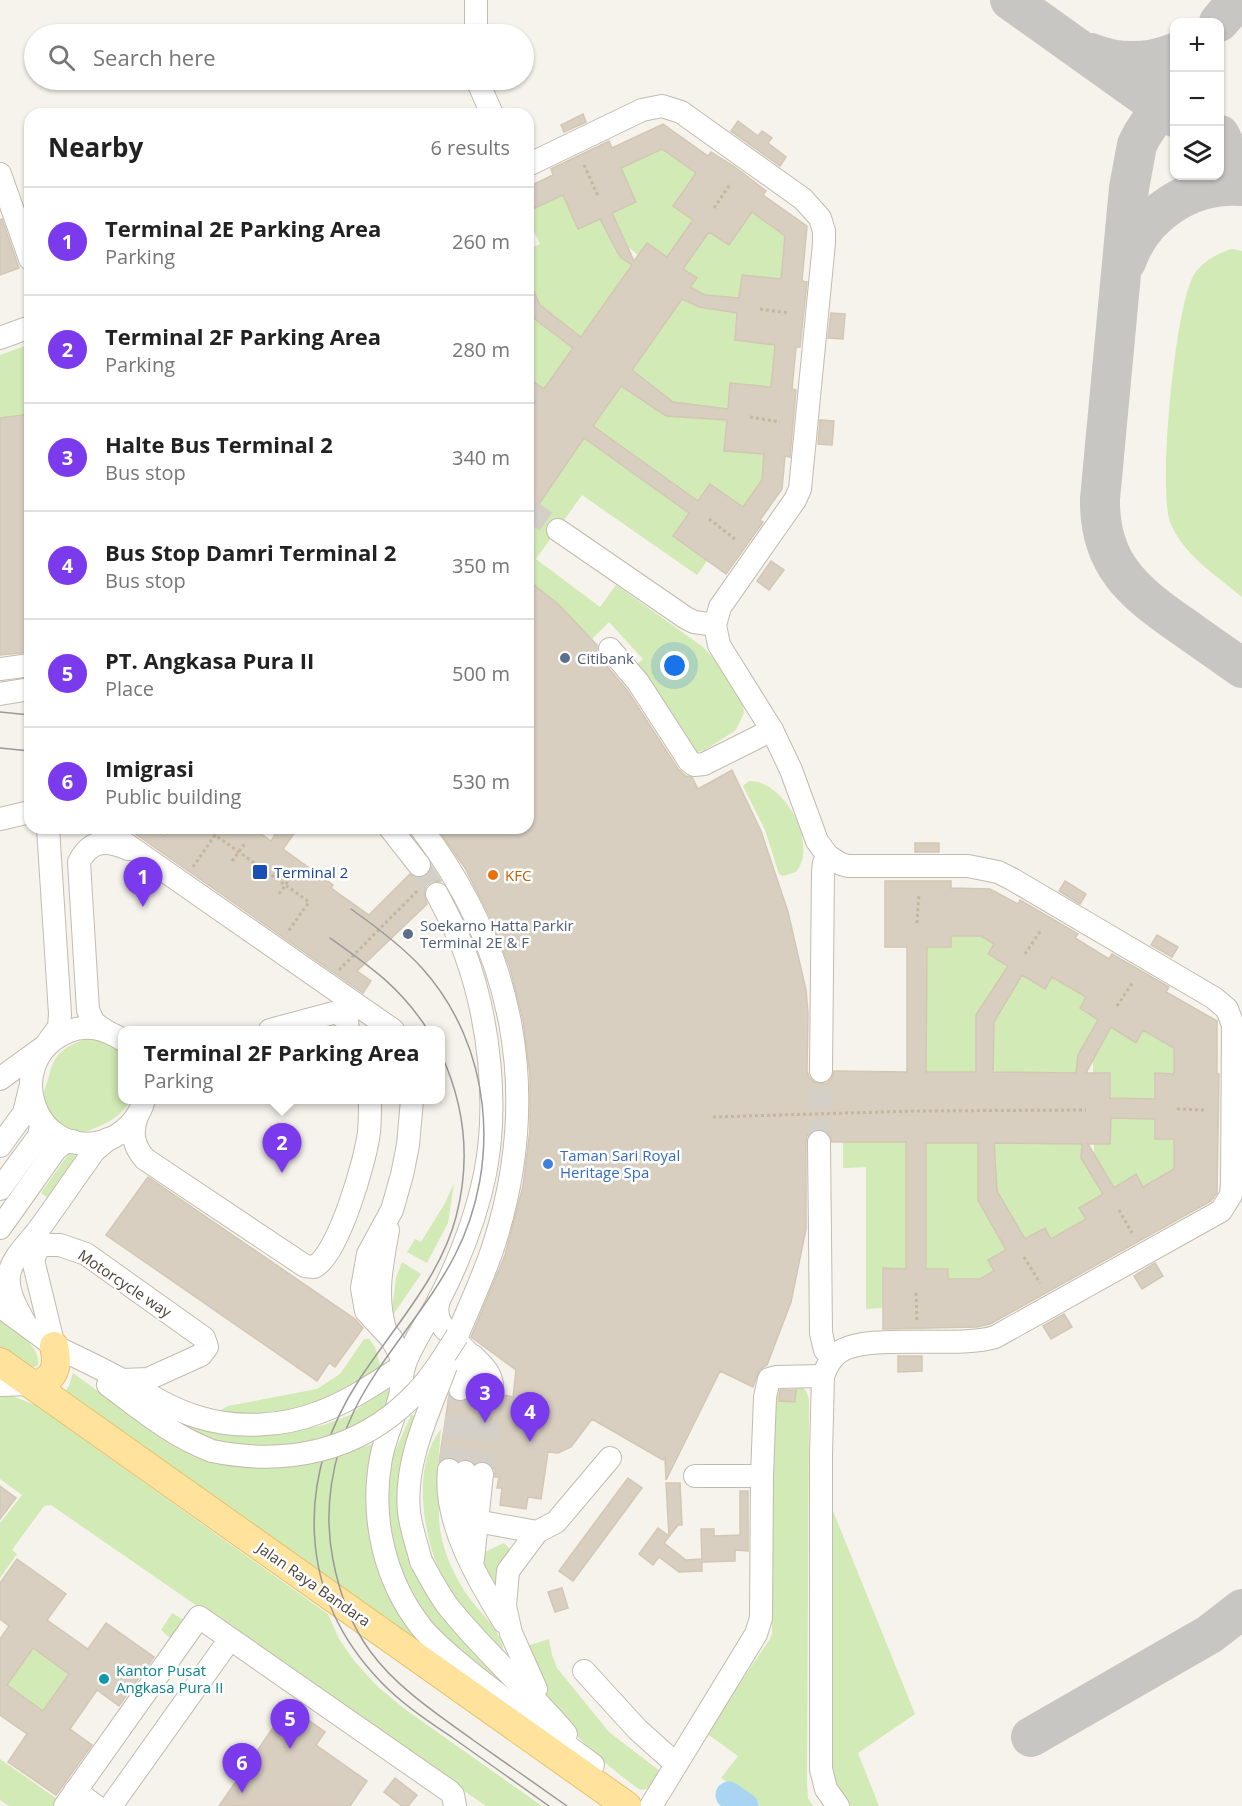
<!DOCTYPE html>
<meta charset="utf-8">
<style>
:root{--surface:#fff;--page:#f2f2f2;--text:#222;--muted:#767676;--line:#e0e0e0;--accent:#7c3aed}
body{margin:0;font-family:"Open Sans",sans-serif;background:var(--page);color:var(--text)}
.controls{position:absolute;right:18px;top:18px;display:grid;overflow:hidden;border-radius:12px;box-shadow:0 2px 4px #0004}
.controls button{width:54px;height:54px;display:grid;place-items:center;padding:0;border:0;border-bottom:2px solid var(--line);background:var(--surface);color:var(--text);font:30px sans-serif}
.you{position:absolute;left:675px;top:666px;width:21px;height:21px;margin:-15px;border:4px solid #fff;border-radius:50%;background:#1a73e8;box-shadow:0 0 0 9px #1a73e833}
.badge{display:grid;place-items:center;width:39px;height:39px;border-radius:50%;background:var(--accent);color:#fff;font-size:20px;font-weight:700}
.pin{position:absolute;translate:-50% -50px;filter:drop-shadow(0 2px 3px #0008)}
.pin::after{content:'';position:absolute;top:32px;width:21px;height:18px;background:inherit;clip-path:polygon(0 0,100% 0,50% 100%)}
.popup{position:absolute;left:118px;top:1026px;width:327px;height:78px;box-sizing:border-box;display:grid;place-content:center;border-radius:12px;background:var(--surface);filter:drop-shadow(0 2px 4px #0005);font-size:20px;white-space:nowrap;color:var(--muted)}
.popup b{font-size:22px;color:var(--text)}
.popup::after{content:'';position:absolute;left:50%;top:100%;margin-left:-12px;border:12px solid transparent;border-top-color:var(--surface)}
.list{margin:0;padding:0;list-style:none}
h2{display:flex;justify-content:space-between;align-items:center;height:78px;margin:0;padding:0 24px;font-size:26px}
h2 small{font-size:20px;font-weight:400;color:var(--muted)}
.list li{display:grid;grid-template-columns:39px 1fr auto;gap:18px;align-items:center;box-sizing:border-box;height:108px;padding:0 24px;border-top:2px solid var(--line)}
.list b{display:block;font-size:22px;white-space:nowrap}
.list p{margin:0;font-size:20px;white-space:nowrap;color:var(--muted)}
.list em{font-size:20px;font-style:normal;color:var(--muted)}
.icon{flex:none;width:33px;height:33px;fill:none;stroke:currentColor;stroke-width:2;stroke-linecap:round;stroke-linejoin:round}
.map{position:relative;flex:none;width:1242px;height:1806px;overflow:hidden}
.search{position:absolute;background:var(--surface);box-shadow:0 2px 4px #0004;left:24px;top:24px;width:510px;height:66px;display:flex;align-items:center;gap:15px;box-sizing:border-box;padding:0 21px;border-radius:33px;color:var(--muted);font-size:22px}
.panel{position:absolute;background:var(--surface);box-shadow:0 2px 4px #0004;left:24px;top:108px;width:510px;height:726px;border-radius:18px}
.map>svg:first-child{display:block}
</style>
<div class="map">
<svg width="1242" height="1806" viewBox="0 0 1242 1806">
<rect width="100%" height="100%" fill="#f6f3ec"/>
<g fill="#d2eab5">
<path d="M662,149L696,173L673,206L693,220L667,257L638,255L628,247L612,213L636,202L621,168Z"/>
<path d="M563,195L577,228L600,219L620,257L632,265L581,337L540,305L528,278V250L540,244L528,219V211Z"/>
<path d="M752,212L785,236L781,279L742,275L739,298L704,295L690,287L696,278L683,269L709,232Z"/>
<path d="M1232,249L1242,251V597C1216,575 1183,555 1170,522C1158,489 1175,301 1195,273C1204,261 1218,253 1232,249Z"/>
<path d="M682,299L699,307L737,313L735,340L775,345L771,387L730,383L728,409L673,402L632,370Z"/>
<path d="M528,314L573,348L544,389L528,378Z"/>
<path d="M30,344V414L0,418V355Z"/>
<path d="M621,386L666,416L727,420L724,450L764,454L762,480L743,507L710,484L698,501L593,426Z"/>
<path d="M584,438L689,513L673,536L707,561L697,575L582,495L536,559L600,607L616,585L703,647L720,666L743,702L744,713L736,730L705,750L693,753L635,667L643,659L609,622L592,639L558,604L528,580V520Z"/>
<path d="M749,781C785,780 819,845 796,872L783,876L779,874L765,830L743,786Z"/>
<path d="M951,936H981L994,944L988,955L1008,966L976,1015V1072H926L927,947Z"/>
<path d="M1022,975L1045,989L1052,977L1086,997L1080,1008L1098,1020L1078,1055L1076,1073L993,1072L994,1022Z"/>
<path d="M1111,1027L1136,1042L1143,1030L1174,1048V1074H1155V1099L1110,1098V1073H1093V1059Z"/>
<path d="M86,1039C100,1039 113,1042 123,1054V1100H130C125,1111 115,1119 104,1124C97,1127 90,1131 83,1132C65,1133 47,1116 44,1098C43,1091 47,1083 49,1076C51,1068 53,1061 58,1055C65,1047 75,1043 86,1039Z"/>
<path d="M1111,1118L1155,1119V1139H1174V1169L1143,1187L1136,1175L1114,1188L1094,1153V1144L1110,1143Z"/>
<path d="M843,1142H906V1269H883V1308L866,1309V1167L843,1168Z"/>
<path d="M926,1143H978V1200L1006,1250L988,1260L994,1271L980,1279H948V1269H926Z"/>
<path d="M994,1143L1082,1144L1081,1158L1103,1194L1079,1208L1086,1219L1051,1239L1044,1228L1025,1239L997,1191Z"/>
<path d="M70,1152L76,1156L47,1197L41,1193Z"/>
<path d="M454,1183L448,1223L427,1263L407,1252L415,1239L421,1242L445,1203Z"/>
<path d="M402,1262L421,1274L391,1318L396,1278Z"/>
<path d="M0,1319C13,1329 42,1346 38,1366L32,1367L0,1352Z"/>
<path d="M364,1339H369L375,1347L380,1365L377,1371L338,1399L276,1417L220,1414L221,1410L228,1406L317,1389L340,1374Z"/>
<path d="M73,1373C94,1388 115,1404 136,1419C150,1429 163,1439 177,1447C242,1481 316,1463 381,1441L369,1494L438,1661L65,1391L69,1386Z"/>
<path d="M779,1384V1401L795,1402L796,1384C804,1385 808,1393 809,1400L807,1783L808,1798L813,1806H760L721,1778L738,1756L706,1733L770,1639L772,1634L770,1386Z"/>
<path d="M388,1385L391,1407L322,1444L263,1451L195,1438L174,1418L290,1432L324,1425L350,1415Z"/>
<path d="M0,1391L35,1405L328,1614L339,1639L355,1662L378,1687L406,1710L542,1806H486L51,1505L44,1506L12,1550L17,1554L0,1578V1523L22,1495L0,1479Z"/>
<path d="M411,1415L418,1416V1577C439,1619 471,1648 505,1680L500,1683L442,1633L423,1612L405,1582L388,1527L387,1501L393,1456Z"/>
<path d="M441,1429L437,1474L443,1475C442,1487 440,1500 439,1512C438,1542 453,1575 470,1599C483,1616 502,1631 504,1653C490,1639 474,1626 462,1611C428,1569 405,1474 441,1429Z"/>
<path d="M831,1506L915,1714L858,1753L879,1806H846L837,1791L831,1761Z"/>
<path d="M504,1543L509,1548L510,1553L496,1587L492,1592L482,1555L487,1551Z"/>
<path d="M172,1613L184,1620L171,1639L161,1630Z"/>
<path d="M549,1639L552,1655L557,1668L609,1732L661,1772L647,1789L640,1790C599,1760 566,1730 539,1686C532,1674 527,1660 521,1648Z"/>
<path d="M33,1648L69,1674L43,1711L7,1685Z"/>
<path d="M0,1759L60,1801L56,1806H9L0,1800Z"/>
</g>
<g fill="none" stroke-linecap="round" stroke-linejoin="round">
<path stroke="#a9d4f2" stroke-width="27" d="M729,1795L745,1806"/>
<g stroke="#c8c6c3" stroke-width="40">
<path d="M1010,0L1174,117"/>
<path d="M1219,22L1238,0"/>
<path d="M1091,53C1119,64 1146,64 1174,53"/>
<path d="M1174,86L1142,135L1137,145L1129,188L1100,499C1099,563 1132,591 1181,625C1201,639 1222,654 1242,668"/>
<path d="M1220,135L1224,144L1242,165"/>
<path d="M1126,262C1143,213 1191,182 1242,186"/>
<path d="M1031,1737L1210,1634L1242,1609"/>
</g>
</g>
<g fill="#d8cfc1" stroke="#d3c7b4" stroke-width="1.5" fill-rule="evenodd">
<path d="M583,114L586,122L564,132L561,125Z"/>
<path d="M738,121L758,136L762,131L772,138L768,143L786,157L780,166L731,131Z"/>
<path d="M663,124L708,156L711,152L735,167L766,191L763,195L807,226L802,281L807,282L800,347H796L792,389L796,390L790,457L785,456L782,489L760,520L763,522L726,574L673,536L689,513L584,438L528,520V412L535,402L528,397V378L544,389L573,348L528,314V278L540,305L581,337L632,265L620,257L600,219L578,229L563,195L528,211V187L553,175L551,169L599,146L609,141L612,148ZM662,149L696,173L673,206L693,220L667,257L647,243L634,261L612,213L636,202L621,168ZM752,212L785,236L781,279L742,275L739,298L705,295L690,287L697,278L683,269L709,232L729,245ZM682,299L699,307L737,313L735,340L775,345L771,387L730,383L728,409L673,402L632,370ZM621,386L666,416L727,420L724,451L764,454L762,480L743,507L710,484L698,501L593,426Z"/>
<path d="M2,219L19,268L0,275V220Z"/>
<path d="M831,313L845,314L843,339L828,338Z"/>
<path d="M30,414V652L0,655V418Z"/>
<path d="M820,420L834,421L832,445L818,444Z"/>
<path d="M771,561L784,570L769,590L757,581Z"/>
<path d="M528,580L558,604L597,645V652L600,658L627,690L678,769L686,776L692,777L698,789L732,770L761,831L788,912L806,990L808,1013L807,1071L809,1077L814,1082L820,1084L827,1083L832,1078L834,1071L907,1072V947H885V881H951V888L990,889L1018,904L1020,900L1078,934L1075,938L1109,959L1112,954L1169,987L1166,992L1217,1021V1074H1219L1217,1193L1211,1201L990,1324L977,1327L883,1329V1268L906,1269V1142H832L830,1135L825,1130L818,1129L812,1131L807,1136L806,1142V1229L791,1302L767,1365L759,1370L753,1387L720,1371L666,1480L665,1457L663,1460L592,1419L571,1447L558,1453L548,1452L541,1499L528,1497L526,1509L500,1505L502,1488H497L499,1477H495V1469L489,1463L483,1461L475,1463L466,1459L458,1461L449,1457L439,1462L449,1396L458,1402L466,1401L473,1404L482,1402L492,1407L499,1406L505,1395L513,1397L516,1370L471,1337L505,1255L523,1186L530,1130V1076L523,1020L510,968L490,917L465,868L437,828H528ZM951,936H981L994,944L988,954L1008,966L976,1015V1072H926L927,947H951ZM1022,975L1045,989L1052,977L1086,997L1080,1008L1098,1020L1078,1055L1076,1073L993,1072L994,1022ZM1111,1027L1136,1043L1143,1030L1174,1048V1074L1155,1073V1099L1110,1098V1073H1086ZM1111,1118L1155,1119V1139H1174V1169L1143,1187L1136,1174L1114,1188L1088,1144H1110ZM926,1143H978V1200L1006,1250L988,1260L994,1271L980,1279H948V1269H926ZM994,1143L1082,1144L1081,1158L1103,1194L1079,1208L1086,1219L1051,1239L1045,1228L1025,1239L997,1191Z"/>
<path d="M127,828H153L165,836L171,828H253L271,841L279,828H298L283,849L333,885L331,888L369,915L410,874L415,878H421L428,875L432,868L441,881L431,882L426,886L424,894L427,904L357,971L371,981L363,993Z"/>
<rect x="915" y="843" width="24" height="9"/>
<path d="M1065,881L1086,894L1080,904L1059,891Z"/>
<path d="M1157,935L1178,947L1172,957L1151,945Z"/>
<path d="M148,1177L355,1319L363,1328L335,1367L329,1363L317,1381L106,1235Z"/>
<path d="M1155,1263L1163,1276L1142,1289L1134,1276Z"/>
<path d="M1064,1314L1072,1327L1051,1339L1043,1326Z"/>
<path d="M898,1356H922V1371L898,1372Z"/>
<path d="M780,1390H796L795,1402L779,1401Z"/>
<path d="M628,1478L642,1488L573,1581L559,1571Z"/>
<path d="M666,1483H680L682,1525H678L664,1543L686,1560L702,1559L701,1529H714V1536L740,1535V1491H748V1551L735,1550V1561L702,1562V1571L679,1572L659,1557L653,1565L639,1554L658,1528L669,1536Z"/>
<path d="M0,1486L16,1498L0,1519Z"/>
<path d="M17,1559L66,1594L47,1620L88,1649L106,1623L154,1657L119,1706L97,1690L70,1729L92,1745L56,1795L8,1762L27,1734L0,1715V1639L9,1626L0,1619V1583ZM33,1648L69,1674L43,1711L7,1685Z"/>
<path d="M562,1588L568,1608L555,1612L548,1592Z"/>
<path d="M290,1707L325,1732L316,1745L367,1781L350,1806H219L279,1719L281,1721Z"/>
<path d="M395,1778L417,1795L408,1806H402L384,1792Z"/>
</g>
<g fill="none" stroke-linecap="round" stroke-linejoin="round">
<g stroke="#d4d0c8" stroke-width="22" stroke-dasharray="22 11" stroke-linecap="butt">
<path d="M528,509L558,530"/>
<path d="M419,865L437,894"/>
<path d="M819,1142L821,1071"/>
<path d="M449,1470L460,1389"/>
<path d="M465,1472L475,1391"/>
<path d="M482,1474L492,1394"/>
</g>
<defs>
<g id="minor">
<path d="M476,34V0"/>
<path d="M477,80L492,114"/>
<path d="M528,165L642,110L662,106L681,112L803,199L820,218L824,231V243L800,489L795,500L720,607L715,625L719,645L772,730L791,770L817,841L828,856L841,864L848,866H968L998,872L1012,879L1214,998L1227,1009L1233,1025L1232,1182L1231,1195L1221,1211L995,1337C957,1349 864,1332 838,1353C830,1359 826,1368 823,1376L821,1454V1769L826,1789L838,1806"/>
<path d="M0,174L30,259"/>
<path d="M0,338L30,327"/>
<path d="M558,530L686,618L694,622L715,625"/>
<path d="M610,649L638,682L689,761L694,765L704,764L772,730"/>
<path d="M0,669L30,665"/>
<path d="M0,694L30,689"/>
<path d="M0,819L30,812"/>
<path d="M103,828L393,1030"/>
<path d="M390,828L419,865"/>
<path d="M421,828C514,951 541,1090 496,1238C486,1272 470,1304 457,1336"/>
<path d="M437,894C447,913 457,932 465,953C489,1019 499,1104 485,1174C476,1218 459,1261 439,1300C429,1319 409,1348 404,1367C401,1376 402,1387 400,1396C395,1417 385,1437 381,1458C370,1517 384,1580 422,1628C438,1647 458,1662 477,1678C515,1708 554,1736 593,1765"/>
<path d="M270,1030L333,1013H338L347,1020L348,1030"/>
<path d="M106,1031L94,1023L88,1010L79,862C90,840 106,839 128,849"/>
<path d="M123,1040C105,1029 87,1023 67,1032C0,1062 35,1161 104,1141C123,1135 139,1119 144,1100"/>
<path d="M821,1071L823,871L824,863L828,856"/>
<path d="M0,1079L45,1046L59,1027L60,1014L48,828"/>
<path d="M137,1116C131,1132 133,1146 145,1159L305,1266L314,1267C338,1256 366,1159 369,1132C370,1121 370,1110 370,1100"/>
<path d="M819,1142L821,1333L825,1350L832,1358"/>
<path d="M0,1146L24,1113L30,1088"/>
<path d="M0,1189L39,1136L41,1126L37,1114"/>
<path d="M0,1228L56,1149L64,1143L73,1141"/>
<path d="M439,1299C436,1311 437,1318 444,1328L475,1360L478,1372L475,1391"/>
<path d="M0,1306L57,1348"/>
<path d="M25,1323C17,1309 7,1292 9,1275C12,1257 28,1244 39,1229C58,1203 76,1176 95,1150L108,1139"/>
<path d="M385,1329C375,1295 382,1264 388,1230"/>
<path d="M458,1342L463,1352L460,1389"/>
<path d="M54,1346L33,1260L38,1248L45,1245H60L86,1254L204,1338L207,1347L201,1355L148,1379L122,1380"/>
<path d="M54,1346C77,1357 101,1368 124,1381C148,1394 171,1409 198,1417C236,1429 283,1427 320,1412C350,1401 377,1382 404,1365"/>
<path d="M473,1356C485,1368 494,1375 492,1394"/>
<path d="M404,1365L399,1352L391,1338L366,1311L362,1288L368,1254L392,1210L402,1175L408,1145L412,1100"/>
<path d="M0,1385L31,1384"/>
<path d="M108,1385C143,1411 171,1435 212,1451"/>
<path d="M449,1470C443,1521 478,1580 504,1622"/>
<path d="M762,1476L765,1397L769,1379L776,1377L823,1376"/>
<path d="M460,1516L465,1472"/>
<path d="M476,1521L537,1532"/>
<path d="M473,1559L482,1474"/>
<path d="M421,1561C429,1576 437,1591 447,1605C482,1650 529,1690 566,1734"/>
<path d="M584,1671L638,1730L676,1764"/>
<path d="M536,1689L511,1633L505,1606L508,1571L537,1532L556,1522L610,1458"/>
<path d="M75,1791L96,1806"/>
<path d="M65,1806L199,1617L449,1791L453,1795L455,1806"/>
<path d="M111,1806L230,1639"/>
<path d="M651,1806L756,1634L761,1618L762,1476H695"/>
</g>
<g id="major">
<path d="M0,1362L627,1806"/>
<path d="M34,1385C55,1380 59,1366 54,1346"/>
</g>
</defs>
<use href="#minor" stroke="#c2bbae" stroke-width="24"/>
<use href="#major" stroke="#e6c16a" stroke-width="30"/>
<g stroke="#c4b79f" stroke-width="3" stroke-dasharray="3 3" stroke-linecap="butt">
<path d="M584,165L598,196"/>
<path d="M714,208L731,183"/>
<path d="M760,309L789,313"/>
<path d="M750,417L780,422"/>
<path d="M709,519L735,539"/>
<path d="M232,861L246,842"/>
<path d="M193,867L215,835L309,902L287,933"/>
<path d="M279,894L292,875"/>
<path d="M917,923L919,893"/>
<path d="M1025,954L1041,930"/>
<path d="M339,970L419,889"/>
<path d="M1117,1006L1133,982"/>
<path d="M1177,1109L1204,1110"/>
<path d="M713,1117L916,1111L1086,1110"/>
<path d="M1119,1210L1132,1233"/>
<path d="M1024,1257L1040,1283"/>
<path d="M916,1293L917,1322"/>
</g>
<use href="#minor" stroke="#fff" stroke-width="22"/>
<use href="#major" stroke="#ffe39c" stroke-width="28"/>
<g stroke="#9a9a9a" stroke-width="1.5">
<path d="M0,712L30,715"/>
<path d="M0,748L30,751"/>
<path d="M351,909C375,926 402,946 422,968C492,1046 502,1163 455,1255C427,1310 380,1357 354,1411C332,1457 323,1510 333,1560C339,1591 351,1625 370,1651C396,1687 437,1714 473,1740C504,1762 536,1784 567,1806"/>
<path d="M330,938C371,967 400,987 428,1030"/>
<path d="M441,1054C465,1106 471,1160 456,1217C440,1278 393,1328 359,1380C295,1479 297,1595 381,1682C402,1704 428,1721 453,1738C485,1761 517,1783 549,1806"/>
</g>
<defs>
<g id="minor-bridge">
<path d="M212,1451C285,1466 357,1452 411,1398C430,1380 443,1358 457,1336"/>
<path d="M421,1561C417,1545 411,1529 409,1512C404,1461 429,1412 446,1366"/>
</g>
</defs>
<use href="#minor-bridge" stroke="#c2bbae" stroke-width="24" stroke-linecap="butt"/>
<use href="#minor-bridge" stroke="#fff" stroke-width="22"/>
</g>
<g fill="#5c6f8a" stroke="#fff" stroke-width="2">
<circle cx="565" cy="658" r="6"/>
<circle cx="408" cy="934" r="6"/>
</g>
<rect fill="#1a4fb4" stroke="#fff" stroke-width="2" x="252" y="864" width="16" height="16" rx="3"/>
<circle fill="#e8710a" stroke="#fff" stroke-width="2" cx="493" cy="875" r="6"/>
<circle fill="#3f7fe0" stroke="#fff" stroke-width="2" cx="548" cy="1164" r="6"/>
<circle fill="#0f9aa8" stroke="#fff" stroke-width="2" cx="104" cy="1679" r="6"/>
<g text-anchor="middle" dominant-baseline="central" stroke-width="5" stroke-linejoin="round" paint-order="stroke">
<g font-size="15" fill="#4e5e75" stroke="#fff" text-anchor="start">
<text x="577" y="658">Citibank</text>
<text x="420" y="925">Soekarno Hatta Parkir<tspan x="420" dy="17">Terminal 2E &amp; F</tspan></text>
</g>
<g font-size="15" fill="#164399" stroke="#fff" text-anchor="start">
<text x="274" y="872">Terminal 2</text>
</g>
<g font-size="15" fill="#c56008" stroke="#fff" text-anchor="start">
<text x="505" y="875">KFC</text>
</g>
<g font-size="15" fill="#366cbe" stroke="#fff" text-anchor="start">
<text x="560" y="1155">Taman Sari Royal<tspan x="560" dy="17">Heritage Spa</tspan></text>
</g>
<g font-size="15" fill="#4b4439" stroke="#fff">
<text transform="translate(125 1283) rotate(34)">Motorcycle way</text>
<text transform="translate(314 1584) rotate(35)">Jalan Raya Bandara</text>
</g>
<g font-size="15" fill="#0d838f" stroke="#fff" text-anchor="start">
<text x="116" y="1670">Kantor Pusat<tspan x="116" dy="17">Angkasa Pura II</tspan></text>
</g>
</g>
</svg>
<div class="controls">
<button>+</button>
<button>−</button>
<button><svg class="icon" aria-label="layers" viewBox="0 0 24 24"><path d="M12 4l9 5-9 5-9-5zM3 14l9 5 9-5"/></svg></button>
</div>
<div class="you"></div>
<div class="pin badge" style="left:143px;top:907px">1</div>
<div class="pin badge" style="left:282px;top:1173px">2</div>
<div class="popup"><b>Terminal 2F Parking Area</b>Parking</div>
<div class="pin badge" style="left:485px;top:1423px">3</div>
<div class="pin badge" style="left:530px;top:1442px">4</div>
<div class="pin badge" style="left:290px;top:1749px">5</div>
<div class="pin badge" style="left:242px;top:1793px">6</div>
<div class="search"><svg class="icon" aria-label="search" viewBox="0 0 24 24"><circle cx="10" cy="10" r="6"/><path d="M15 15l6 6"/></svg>Search here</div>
<section class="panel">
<h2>Nearby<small>6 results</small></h2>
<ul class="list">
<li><span class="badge">1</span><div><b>Terminal 2E Parking Area</b><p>Parking</p></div><em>260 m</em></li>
<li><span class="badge">2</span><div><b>Terminal 2F Parking Area</b><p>Parking</p></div><em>280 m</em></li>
<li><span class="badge">3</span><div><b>Halte Bus Terminal 2</b><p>Bus stop</p></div><em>340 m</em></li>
<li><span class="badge">4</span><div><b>Bus Stop Damri Terminal 2</b><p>Bus stop</p></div><em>350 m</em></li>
<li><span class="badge">5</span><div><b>PT. Angkasa Pura II</b><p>Place</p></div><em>500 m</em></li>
<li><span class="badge">6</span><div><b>Imigrasi</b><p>Public building</p></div><em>530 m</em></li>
</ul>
</section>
</div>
